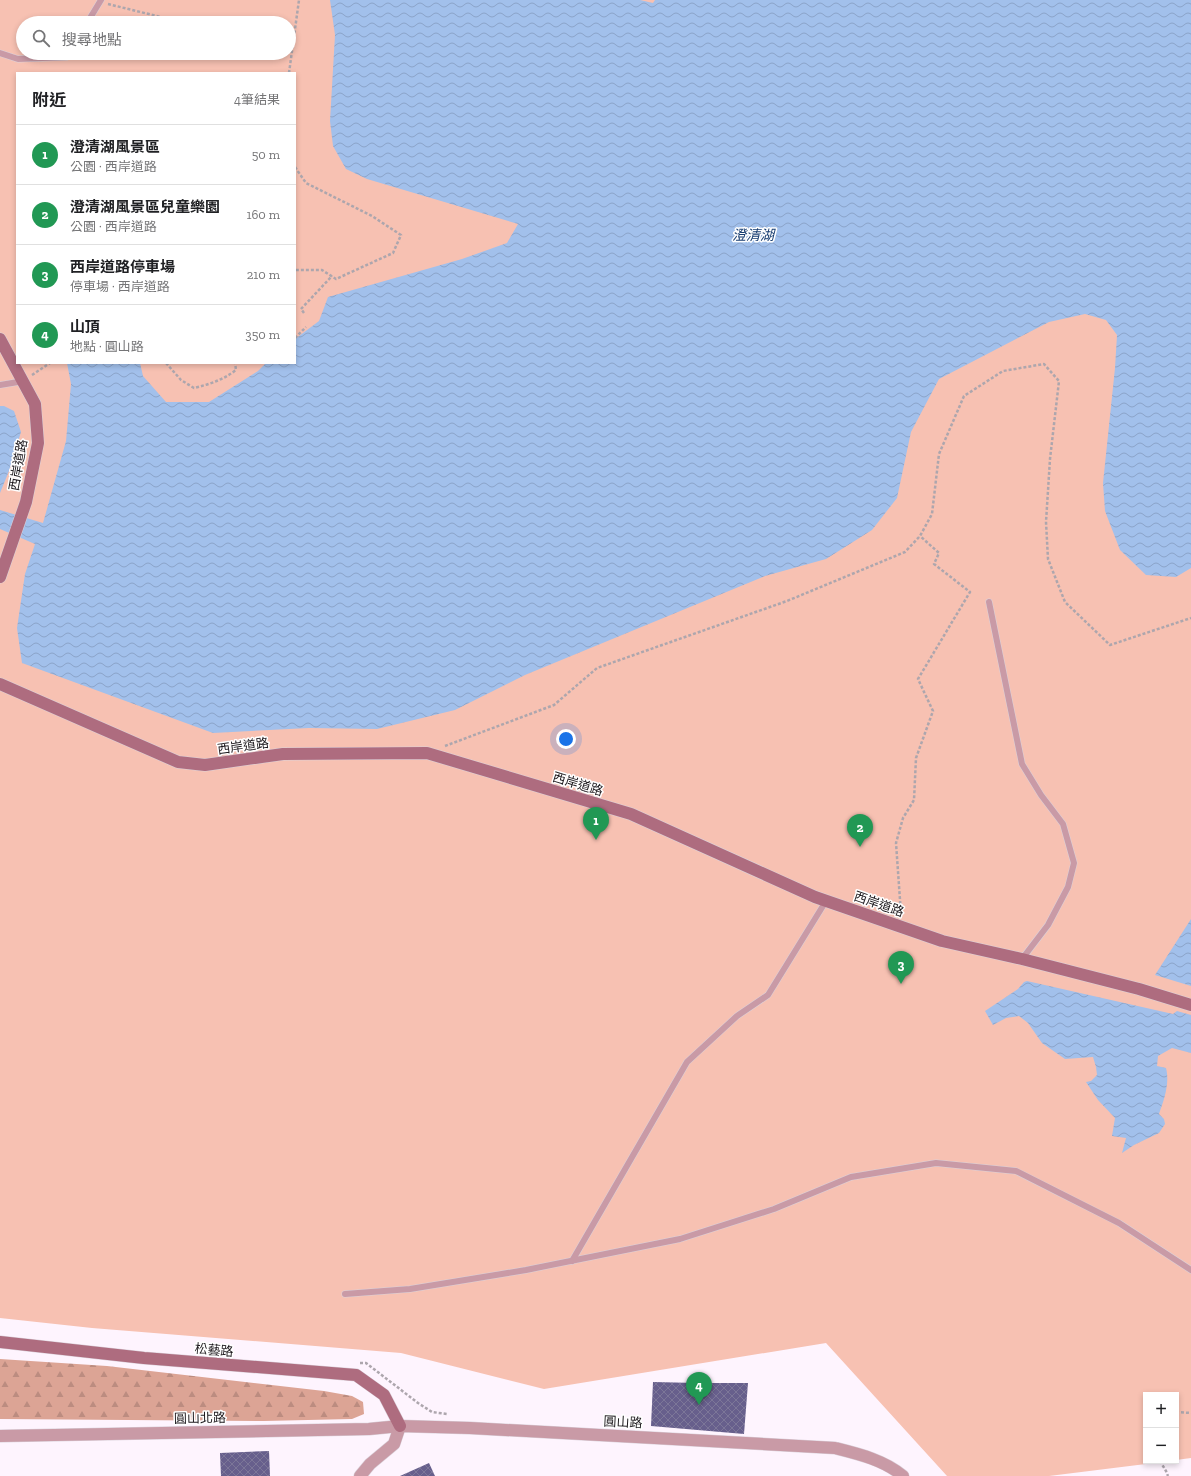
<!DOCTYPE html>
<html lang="zh-TW">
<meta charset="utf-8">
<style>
:root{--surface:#fff;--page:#f2f2f2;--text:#202124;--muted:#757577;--line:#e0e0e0;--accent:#219854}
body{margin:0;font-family:"Zilla Slab","Noto Sans TC",serif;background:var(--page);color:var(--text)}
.controls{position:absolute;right:12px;bottom:12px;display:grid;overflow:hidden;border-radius:0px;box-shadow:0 2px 6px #0003}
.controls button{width:36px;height:36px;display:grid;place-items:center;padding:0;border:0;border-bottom:1px solid var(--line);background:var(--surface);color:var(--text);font:20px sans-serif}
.you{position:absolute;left:566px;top:739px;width:14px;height:14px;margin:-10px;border:3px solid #fff;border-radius:50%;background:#1a73e8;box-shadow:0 0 0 6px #1a73e833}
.badge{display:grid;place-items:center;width:26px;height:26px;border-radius:50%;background:var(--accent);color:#fff;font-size:13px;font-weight:700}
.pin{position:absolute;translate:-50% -33px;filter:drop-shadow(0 1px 2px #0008)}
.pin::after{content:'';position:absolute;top:21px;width:14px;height:12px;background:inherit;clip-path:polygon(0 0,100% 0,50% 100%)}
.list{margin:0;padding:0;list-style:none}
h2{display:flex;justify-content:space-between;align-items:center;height:52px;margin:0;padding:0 16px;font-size:17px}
h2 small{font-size:13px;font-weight:400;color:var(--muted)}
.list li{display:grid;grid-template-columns:26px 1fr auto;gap:12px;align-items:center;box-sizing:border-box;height:60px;padding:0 16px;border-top:1px solid var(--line)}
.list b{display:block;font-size:15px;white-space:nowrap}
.list p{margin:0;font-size:13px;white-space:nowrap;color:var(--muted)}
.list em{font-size:13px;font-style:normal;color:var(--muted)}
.icon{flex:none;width:22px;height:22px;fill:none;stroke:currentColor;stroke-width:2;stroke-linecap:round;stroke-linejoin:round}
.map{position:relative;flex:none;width:1191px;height:1476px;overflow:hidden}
.search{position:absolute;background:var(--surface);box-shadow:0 2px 6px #0003;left:16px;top:16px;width:280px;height:44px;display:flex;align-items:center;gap:10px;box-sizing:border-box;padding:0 14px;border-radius:22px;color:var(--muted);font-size:15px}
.panel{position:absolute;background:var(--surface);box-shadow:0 2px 6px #0003;left:16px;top:72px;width:280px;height:292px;border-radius:0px}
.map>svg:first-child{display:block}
</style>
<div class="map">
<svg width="1191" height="1476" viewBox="0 0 1191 1476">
<defs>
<pattern id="forest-firs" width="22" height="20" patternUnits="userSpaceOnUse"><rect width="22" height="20" fill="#dca495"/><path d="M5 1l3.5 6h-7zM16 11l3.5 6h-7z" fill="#bc8c80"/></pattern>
<pattern id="water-waves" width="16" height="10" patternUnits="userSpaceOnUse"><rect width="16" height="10" fill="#a2c0eb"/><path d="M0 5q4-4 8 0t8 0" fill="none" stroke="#8ba4c9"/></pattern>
<pattern id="building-cross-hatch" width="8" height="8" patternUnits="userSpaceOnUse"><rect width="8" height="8" fill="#675f8c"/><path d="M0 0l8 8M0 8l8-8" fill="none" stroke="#7c7698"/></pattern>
</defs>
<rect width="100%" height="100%" fill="#fef4fe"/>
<path fill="url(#forest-firs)" d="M0,1359L107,1366L324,1391L352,1396L363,1402L364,1414L352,1419L264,1421L0,1419Z"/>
<path fill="#f7c1b2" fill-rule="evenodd" d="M0,0H1191V1458L1176,1460V1395H1146V1461H1170L1049,1476H947L826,1343L544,1389L401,1353L92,1328L0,1318ZM23,23H289V53H23ZM17,73H295V363H17Z"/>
<g fill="url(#water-waves)">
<path d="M330,0H640L653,3L655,0H1191V568L1176,577L1146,575L1120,550L1105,511L1103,483L1115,368L1117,335L1106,320L1085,314L1049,322L939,379L911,432L897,498L872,530L826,559L765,576L525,675L455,710L377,729L309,728L213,733L22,663L17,628L25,574L35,544L0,529V510L43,523L66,441L71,384L67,363H140L143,376L166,402H209L258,371L266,363H295V339L319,321L328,297L462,259L507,243L518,224L367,179L346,169L333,146L330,121L335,35Z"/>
<path d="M0,406H4L14,411L21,432L9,471L0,493Z"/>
<path d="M1191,919V986L1155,975Z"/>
<path d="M1027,981L1173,1014L1177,1011L1191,1015V1053L1172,1048L1158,1056L1157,1066L1166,1068C1170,1083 1164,1100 1159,1114L1164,1119L1165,1124L1159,1133L1134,1145L1122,1153L1126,1138L1112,1136L1115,1118L1098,1100L1086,1082L1091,1081L1097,1075L1096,1067L1093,1057L1065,1059L1042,1043L1028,1023L1019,1016L1006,1018L993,1025L985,1011L1018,989L1024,982Z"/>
</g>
<g fill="url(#building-cross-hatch)">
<path d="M653,1382L698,1383H748L744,1434L651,1426Z"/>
<path d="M269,1451L270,1476H221L220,1453Z"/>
<path d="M429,1463L435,1476H400Z"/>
</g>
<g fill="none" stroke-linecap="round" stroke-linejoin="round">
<defs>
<g id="lane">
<path d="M87,23L101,0"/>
<path d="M0,53L18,59L67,57L69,53"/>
<path d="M0,385L24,381"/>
<path d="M989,602L1022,764L1041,795L1063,824L1074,863L1068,887L1048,925L1022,959"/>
<path d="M572,1261L687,1062L737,1016L768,995L826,901"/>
<path d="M345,1294L410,1289L526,1270L680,1239L774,1209L851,1177L936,1163L1016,1171L1119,1223L1191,1270"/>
</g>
<g id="street">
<path d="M0,1436L369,1429L400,1426L470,1428L835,1448C859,1454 884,1460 903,1476"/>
<path d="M360,1476L370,1464L394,1444L400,1426"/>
</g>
<g id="secondary">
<path d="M0,339L35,404L38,443L26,502L0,577"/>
<path d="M0,684L178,762L205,765L283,754L427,753L631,814L815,897L942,941L1022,959L1139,989L1191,1005"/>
<path d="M0,1342L144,1358L356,1375L384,1395L400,1426"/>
</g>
</defs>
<use href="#lane" stroke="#dad1da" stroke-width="7"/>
<use href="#street" stroke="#dad1da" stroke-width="13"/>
<use href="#secondary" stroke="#dad1da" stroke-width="13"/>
<g stroke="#ada6ad" stroke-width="2.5" stroke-dasharray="3 2" stroke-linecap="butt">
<path d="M108,4L185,23"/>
<path d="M289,73L299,0"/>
<path d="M295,167L306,183L372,216L401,235L393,253L336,279L322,270H295"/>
<path d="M304,313L301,309L332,276"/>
<path d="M295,338L306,327"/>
<path d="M166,363L181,380L194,388C210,384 223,380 236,370L235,363"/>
<path d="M32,375L50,363"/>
<path d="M445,746L554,705L597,668L787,601L905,552L920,536L932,514L939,454L964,396L1003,371L1044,364L1059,381L1050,459L1046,522L1048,559L1065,602L1110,645L1191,618"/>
<path d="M901,914L896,843L903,818L914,800L916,758L933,711L918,679L970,592L934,564L939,553L920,536"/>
<path d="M360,1363H366L418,1403L432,1412L447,1414"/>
<path d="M1176,1412L1191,1413"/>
<path d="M1160,1461L1166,1471L1168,1476"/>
</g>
<use href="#lane" stroke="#c99aa6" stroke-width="6"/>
<use href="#street" stroke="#c99aa6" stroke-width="12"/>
<use href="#secondary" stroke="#ae6c7f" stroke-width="12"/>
</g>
<g text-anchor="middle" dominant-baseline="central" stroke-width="3" stroke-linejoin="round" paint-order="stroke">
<g font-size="13" fill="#1c181c" stroke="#fff">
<text transform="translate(18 465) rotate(-80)">西岸道路</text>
<text transform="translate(243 746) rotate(-8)">西岸道路</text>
<text transform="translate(578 784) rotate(17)">西岸道路</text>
<text transform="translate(879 904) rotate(19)">西岸道路</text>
<text transform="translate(214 1350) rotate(5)">松藝路</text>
<text transform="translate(200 1418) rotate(-1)">圓山北路</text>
<text transform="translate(623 1422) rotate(3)">圓山路</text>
</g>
<g font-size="14" font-style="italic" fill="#173d71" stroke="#fff">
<text x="753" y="235">澄清湖</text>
</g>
</g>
</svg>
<div class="controls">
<button>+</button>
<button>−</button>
</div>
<div class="you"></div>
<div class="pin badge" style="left:596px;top:840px">1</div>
<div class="pin badge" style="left:860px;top:847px">2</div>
<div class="pin badge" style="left:901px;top:984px">3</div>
<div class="pin badge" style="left:699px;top:1405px">4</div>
<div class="search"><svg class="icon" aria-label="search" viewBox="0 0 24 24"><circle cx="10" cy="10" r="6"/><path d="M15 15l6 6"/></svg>搜尋地點</div>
<section class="panel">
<h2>附近<small>4筆結果</small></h2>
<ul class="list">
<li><span class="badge">1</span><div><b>澄清湖風景區</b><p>公園 · 西岸道路</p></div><em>50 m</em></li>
<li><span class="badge">2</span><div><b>澄清湖風景區兒童樂園</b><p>公園 · 西岸道路</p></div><em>160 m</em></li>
<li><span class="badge">3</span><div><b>西岸道路停車場</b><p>停車場 · 西岸道路</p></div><em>210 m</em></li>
<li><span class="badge">4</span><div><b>山頂</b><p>地點 · 圓山路</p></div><em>350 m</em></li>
</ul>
</section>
</div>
